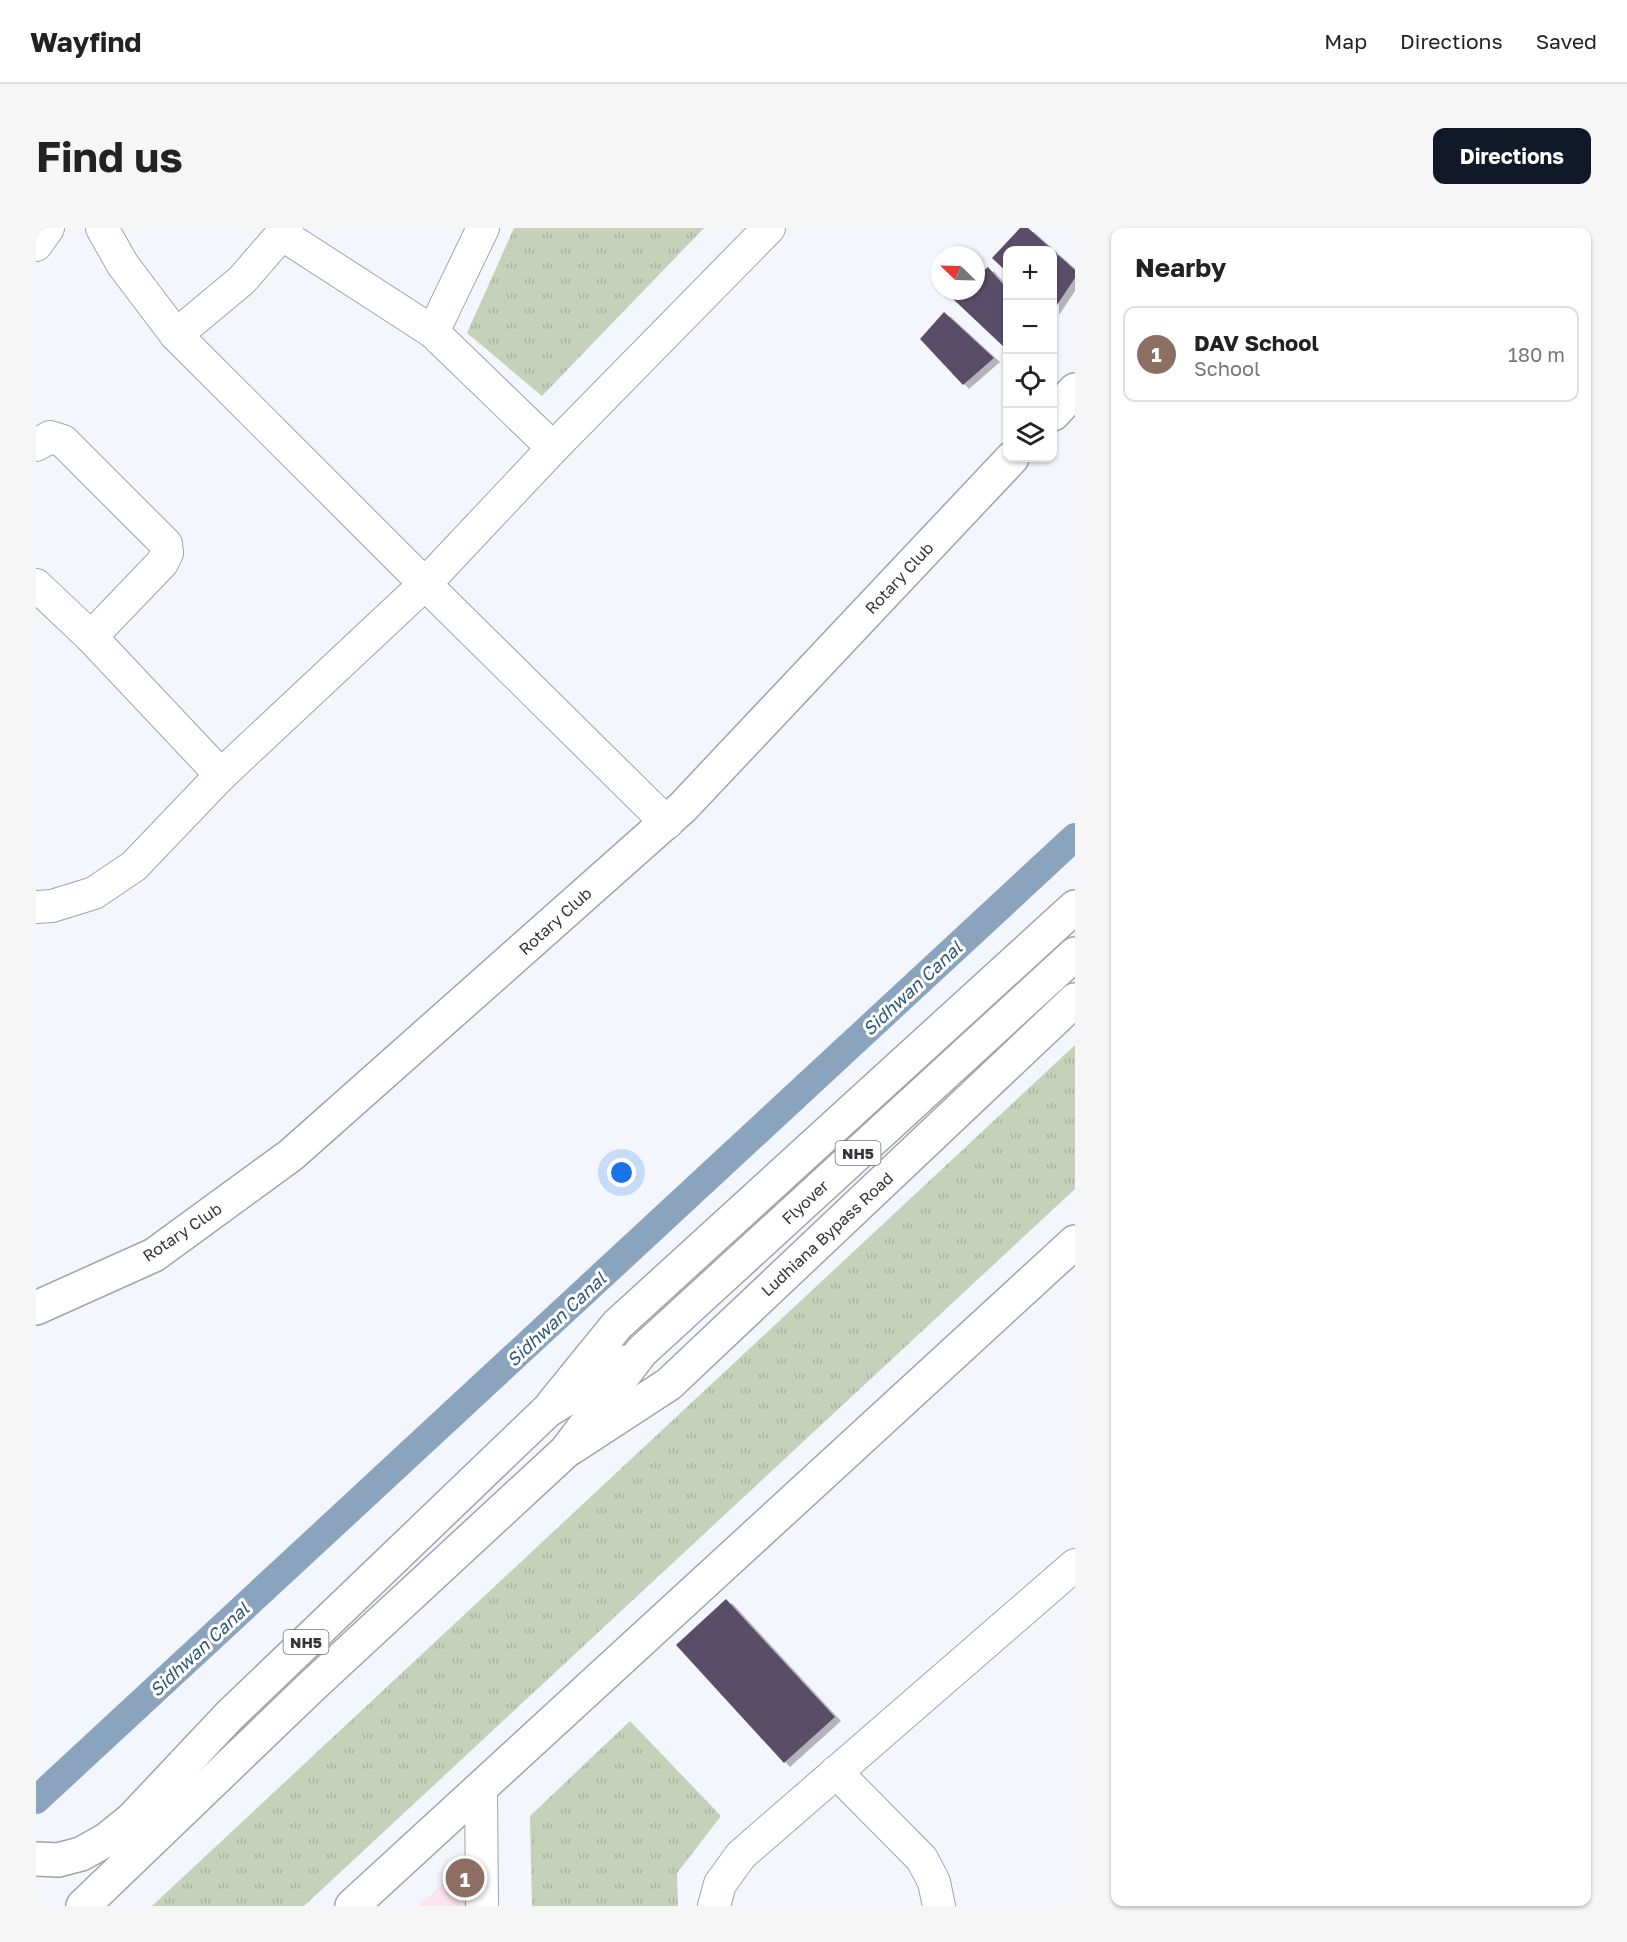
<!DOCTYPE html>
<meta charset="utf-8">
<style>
:root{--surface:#fff;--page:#f6f6f6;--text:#222;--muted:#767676;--line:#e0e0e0;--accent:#111827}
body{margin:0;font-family:"Golos Text",sans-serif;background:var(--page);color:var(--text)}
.controls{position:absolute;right:18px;top:18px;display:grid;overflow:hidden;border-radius:12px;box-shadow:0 2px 4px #0004}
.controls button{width:54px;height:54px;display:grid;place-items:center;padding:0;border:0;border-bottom:2px solid var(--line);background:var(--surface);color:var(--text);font:30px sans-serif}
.compass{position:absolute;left:895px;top:18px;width:54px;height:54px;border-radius:50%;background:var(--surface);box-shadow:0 2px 4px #0004;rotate:293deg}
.you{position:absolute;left:586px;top:945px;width:21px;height:21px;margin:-15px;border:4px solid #fff;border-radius:50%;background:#1a73e8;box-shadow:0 0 0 9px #1a73e833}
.badge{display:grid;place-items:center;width:39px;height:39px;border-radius:50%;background:var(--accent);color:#fff;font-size:20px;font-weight:700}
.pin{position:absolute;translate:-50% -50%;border:3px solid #fff;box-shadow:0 2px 6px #0006}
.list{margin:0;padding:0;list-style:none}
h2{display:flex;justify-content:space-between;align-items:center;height:78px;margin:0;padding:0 24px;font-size:26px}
h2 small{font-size:20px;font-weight:400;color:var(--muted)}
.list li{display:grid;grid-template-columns:39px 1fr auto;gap:18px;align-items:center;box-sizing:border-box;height:96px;margin:0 12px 12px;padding:0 12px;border:2px solid var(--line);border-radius:12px}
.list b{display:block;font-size:22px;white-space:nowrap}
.list p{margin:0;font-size:20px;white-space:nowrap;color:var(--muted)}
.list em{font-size:20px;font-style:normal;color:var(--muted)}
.icon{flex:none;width:33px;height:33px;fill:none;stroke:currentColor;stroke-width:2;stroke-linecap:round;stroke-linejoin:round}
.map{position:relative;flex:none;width:1039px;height:1678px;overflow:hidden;border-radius:12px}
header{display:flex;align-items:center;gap:36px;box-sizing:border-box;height:84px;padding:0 30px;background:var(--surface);border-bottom:2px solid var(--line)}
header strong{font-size:28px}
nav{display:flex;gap:33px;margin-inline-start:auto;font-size:21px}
.intro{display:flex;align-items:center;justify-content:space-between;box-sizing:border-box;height:144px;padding:0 36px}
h1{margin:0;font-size:42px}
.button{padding:15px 27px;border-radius:12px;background:var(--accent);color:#fff;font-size:21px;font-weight:700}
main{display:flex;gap:36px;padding:0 36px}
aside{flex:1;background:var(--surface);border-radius:12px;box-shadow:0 2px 4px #0004}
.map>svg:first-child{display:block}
</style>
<header>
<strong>Wayfind</strong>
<nav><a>Map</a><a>Directions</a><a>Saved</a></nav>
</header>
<div class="intro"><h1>Find us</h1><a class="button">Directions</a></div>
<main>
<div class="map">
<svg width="1039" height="1678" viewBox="0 0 1039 1678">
<defs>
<pattern id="grass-tufts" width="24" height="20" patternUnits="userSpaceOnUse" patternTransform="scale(1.5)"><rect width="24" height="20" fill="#c5d1b9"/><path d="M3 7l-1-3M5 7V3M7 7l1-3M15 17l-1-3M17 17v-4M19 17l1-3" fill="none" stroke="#aab4a0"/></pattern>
<filter id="shadow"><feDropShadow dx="6" dy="4" stdDeviation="0" flood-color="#0004"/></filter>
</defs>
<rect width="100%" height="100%" fill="#f3f6fd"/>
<path fill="#fce4ef" d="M445,1623L444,1678H382Z"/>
<g fill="url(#grass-tufts)">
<path d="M478,0H668L506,168L431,105Z"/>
<path d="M1039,817V961L268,1678H116Z"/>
<path d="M594,1493L685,1588L641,1645L642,1678H496L494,1588Z"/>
</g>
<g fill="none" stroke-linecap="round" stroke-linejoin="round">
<path stroke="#8ba4bd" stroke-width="28" d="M0,1572L1039,609"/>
</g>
<g fill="#5a4d68" filter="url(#shadow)">
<path d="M984,0H992L1039,42V50L1017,83V22H972V45L956,30Z"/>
<path d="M952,39L972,62V117L969,120L917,71L925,63H940V49Z"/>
<path d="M908,84L958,130L927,157L884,111Z"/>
<path d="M690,1371L799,1489L748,1535L640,1417Z"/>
</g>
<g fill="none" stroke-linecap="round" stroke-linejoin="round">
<defs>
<g id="street">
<path d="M66,0L87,37L140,107L389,356L631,595"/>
<path d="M447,0L397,104L517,220"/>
<path d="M247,7L397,104"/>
<path d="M0,17L12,0"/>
<path d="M140,107L206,52L251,0"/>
<path d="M0,217L14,209L27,213L130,316L131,325L126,335L55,409"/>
<path d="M0,357L55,409L185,547"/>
<path d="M0,679L16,678L58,665L98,638L185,547L389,356L517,220L733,0"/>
<path d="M800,1544L886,1631L898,1654L903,1678"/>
<path d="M445,1560L446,1678"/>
<path d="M678,1678L684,1656L705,1627L1039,1337"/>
</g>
<g id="secondary">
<path d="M1017,186L1039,162"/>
<path d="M0,1080L118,1027L255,927L647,579L976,230"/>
<path d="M516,1177L581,1097L1039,679"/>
<path d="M535,1220L633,1156L1039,772"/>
<path d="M316,1678L1039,1014"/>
</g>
<g id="highway">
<path d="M0,1631L22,1632L45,1626L70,1612L96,1591L193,1488L511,1183L589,1134"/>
<path d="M47,1678L276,1458L530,1223L605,1124L1039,726"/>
</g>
</defs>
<use href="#street" stroke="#a1a4aa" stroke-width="34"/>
<use href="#secondary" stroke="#a1a4aa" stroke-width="36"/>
<use href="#highway" stroke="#a1a4aa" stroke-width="36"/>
<use href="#street" stroke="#fff" stroke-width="32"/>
<use href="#secondary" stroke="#fff" stroke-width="33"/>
<use href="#highway" stroke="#fff" stroke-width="33"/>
</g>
<g text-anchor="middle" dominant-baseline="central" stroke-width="6" stroke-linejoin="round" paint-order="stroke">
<g fill="#fff" stroke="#707173" stroke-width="1.5">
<rect x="799.5" y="913" width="45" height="24" rx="4.5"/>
<rect x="247.5" y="1402" width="45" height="24" rx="4.5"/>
</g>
<g font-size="15" font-weight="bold" fill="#333437">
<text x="822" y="925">NH5</text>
<text x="270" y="1414">NH5</text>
</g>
<g font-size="16" fill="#333437" stroke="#fff">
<text transform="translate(863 350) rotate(-47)">Rotary Club</text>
<text transform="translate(519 693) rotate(-42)">Rotary Club</text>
<text transform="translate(769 974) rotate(-43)">Flyover</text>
<text transform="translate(146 1004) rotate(-34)">Rotary Club</text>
<text transform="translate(791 1006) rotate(-43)">Ludhiana Bypass Road</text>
</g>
<g font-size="18" font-style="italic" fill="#2f587d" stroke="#fff">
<text transform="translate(876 760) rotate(-43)">Sidhwan Canal</text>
<text transform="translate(520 1091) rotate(-43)">Sidhwan Canal</text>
<text transform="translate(163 1421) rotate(-43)">Sidhwan Canal</text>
</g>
</g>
</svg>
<div class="controls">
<button>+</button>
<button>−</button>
<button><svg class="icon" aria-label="locate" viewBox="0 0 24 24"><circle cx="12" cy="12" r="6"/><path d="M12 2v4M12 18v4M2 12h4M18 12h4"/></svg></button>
<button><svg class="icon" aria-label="layers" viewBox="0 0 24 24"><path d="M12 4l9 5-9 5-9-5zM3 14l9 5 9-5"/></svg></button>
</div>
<svg class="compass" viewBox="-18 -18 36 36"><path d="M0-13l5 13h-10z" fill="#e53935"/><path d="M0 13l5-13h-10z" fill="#767676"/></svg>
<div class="you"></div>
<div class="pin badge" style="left:429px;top:1650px;background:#8d6e63">1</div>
</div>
<aside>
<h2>Nearby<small></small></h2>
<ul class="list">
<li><span class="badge" style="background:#8d6e63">1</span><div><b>DAV School</b><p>School</p></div><em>180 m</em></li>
</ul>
</aside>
</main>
